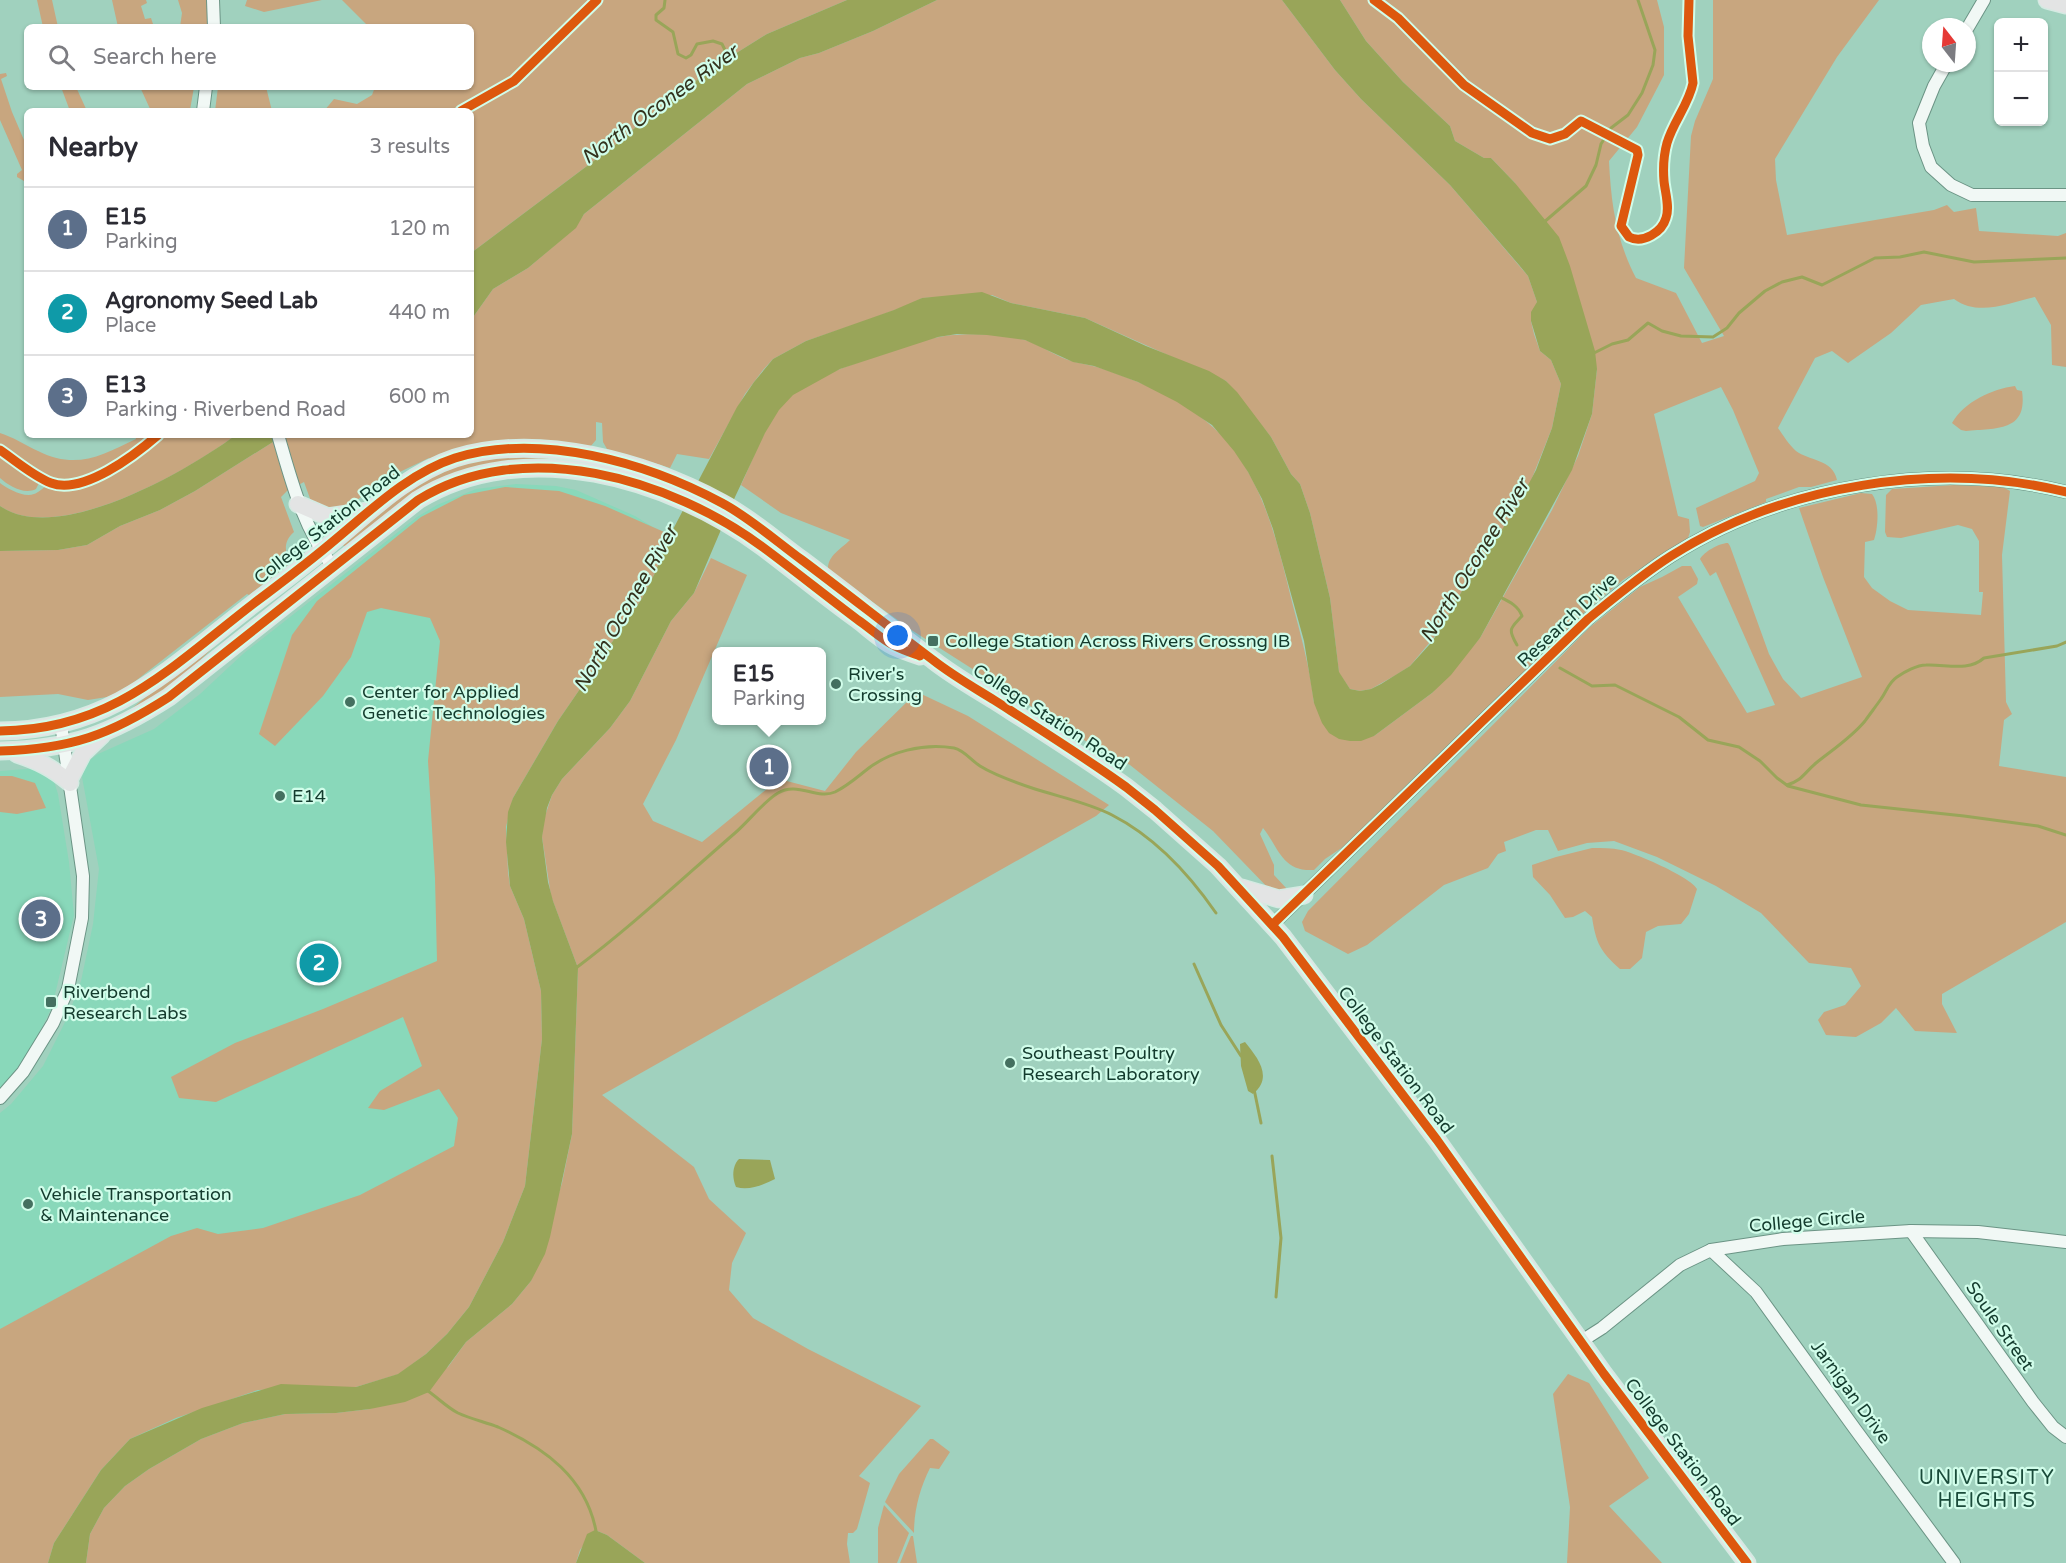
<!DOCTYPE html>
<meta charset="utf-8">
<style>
:root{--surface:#fff;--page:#f7f7f7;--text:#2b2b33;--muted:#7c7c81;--line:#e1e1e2;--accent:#447060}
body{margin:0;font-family:"Varela Round",sans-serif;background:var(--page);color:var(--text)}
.controls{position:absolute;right:18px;top:18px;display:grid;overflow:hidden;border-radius:9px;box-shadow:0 2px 4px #0004}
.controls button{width:54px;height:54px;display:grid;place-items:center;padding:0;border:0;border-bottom:2px solid var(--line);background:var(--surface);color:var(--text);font:30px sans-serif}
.compass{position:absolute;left:1922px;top:18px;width:54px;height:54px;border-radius:50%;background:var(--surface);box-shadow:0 2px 4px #0004;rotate:343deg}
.you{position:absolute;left:898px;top:636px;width:21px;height:21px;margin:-15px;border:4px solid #fff;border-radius:50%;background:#1a73e8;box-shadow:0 0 0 9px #1a73e833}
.badge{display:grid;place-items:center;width:39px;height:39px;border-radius:50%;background:var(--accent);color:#fff;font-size:20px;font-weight:700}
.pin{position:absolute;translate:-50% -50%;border:3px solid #fff;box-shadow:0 2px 6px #0006}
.popup{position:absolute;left:712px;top:647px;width:114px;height:78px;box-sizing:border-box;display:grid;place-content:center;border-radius:9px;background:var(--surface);filter:drop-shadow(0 2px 4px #0005);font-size:20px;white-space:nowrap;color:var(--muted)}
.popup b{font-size:22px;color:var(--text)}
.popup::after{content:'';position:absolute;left:50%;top:100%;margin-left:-12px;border:12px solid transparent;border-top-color:var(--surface)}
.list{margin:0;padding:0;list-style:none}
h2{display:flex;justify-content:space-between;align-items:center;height:78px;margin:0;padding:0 24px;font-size:26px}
h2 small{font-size:20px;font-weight:400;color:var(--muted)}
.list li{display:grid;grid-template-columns:39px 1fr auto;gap:18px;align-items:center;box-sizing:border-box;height:84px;padding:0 24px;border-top:2px solid var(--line)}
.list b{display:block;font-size:22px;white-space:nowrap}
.list p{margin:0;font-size:20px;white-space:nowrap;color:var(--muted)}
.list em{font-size:20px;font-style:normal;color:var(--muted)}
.icon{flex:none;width:33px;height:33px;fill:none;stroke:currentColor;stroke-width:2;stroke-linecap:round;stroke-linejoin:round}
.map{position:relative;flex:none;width:2066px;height:1563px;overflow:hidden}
.search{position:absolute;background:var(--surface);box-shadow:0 2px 4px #0004;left:24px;top:24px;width:450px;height:66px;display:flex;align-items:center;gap:15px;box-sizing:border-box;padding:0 21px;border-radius:9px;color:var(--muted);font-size:22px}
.panel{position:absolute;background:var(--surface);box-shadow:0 2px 4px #0004;left:24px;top:108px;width:450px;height:330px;border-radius:9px}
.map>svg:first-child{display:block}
</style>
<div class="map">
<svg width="2066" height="1563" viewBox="0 0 2066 1563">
<rect width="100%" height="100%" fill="#a0d1be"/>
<g fill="#89d8ba">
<path d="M516,484L556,486L576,490L635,516L669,537L513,798L447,1334L426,1354L71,1515L54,1543L48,1563H0V1113L11,1104L43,1066L68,1016L81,981L93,924L99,869L82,777L87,762L98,754L154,729L200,694L244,653L417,517L437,505L476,489Z"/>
<path d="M39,768L52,775L58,794L69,862L74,915L52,1007L32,1048L0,1091V771Z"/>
</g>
<g fill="#c8a67f">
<path d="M37,0H52L58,27H43Z"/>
<path d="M112,0H146L147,3L141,6L145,19L151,18L153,24L144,27H133V25L118,27Z"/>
<path d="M178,0H207L208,27H180L182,13Z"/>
<path d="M247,0H322L264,12L245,6Z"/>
<path d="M342,0H593L508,83L464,106V102L452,111H324L334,99L357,104L372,95L375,87H471V27H369Z"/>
<path d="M601,0H847L767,34L714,67L643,121L615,145L471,253V111H468L512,87Z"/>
<path d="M937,0H1282L1335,70L1361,99L1450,185L1528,276L1537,302L1531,321L1534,334L1540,351L1551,360L1561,384L1552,428L1530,483L1507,523L1467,582L1440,630L1410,666L1396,675L1371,689L1360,691L1350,689L1339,673L1330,598L1310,513L1300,484L1291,474L1271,437L1226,381L1085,318L1011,303L992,295L922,298L911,304L865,321L806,341L773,359L763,370L745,394L709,459L677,454L670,468L651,462L650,464L607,449L603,442L602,423L596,422V440L590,447C555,440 520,435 484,444C467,448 449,455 431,460L429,458L385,479L349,506L329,510V507L327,509L312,504L304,482L287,491L281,497L294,532C282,542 286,553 289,564L249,595L247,594L124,690L107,697L88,700L58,694L0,697V551L58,550L87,545L120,526L160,510L195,491L284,435H471V320L493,289L528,268L575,228L584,214L747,84L800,58L819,53L873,31Z"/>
<path d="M1340,0H1657L1664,27V75L1637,127L1609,161C1611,203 1616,240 1636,278L1676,293L1702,343L1724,336L1684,268L1691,136L1695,121L1713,79V0H1879L1837,57L1775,159L1776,180L1787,235L1934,210L1947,205L1954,212L1976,208L1979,231L2058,236L2066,233V367L2052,365L2051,325L2035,297C2008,303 1979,317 1954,299L1921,305L1891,333L1848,363L1832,351L1815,358L1778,428C1783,435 1789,445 1796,451C1809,461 1833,459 1837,480L1811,487H1799L1766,499V502L1703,527L1700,526L1696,508L1755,481L1759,473L1733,410L1721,387L1654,414L1678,516L1689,519L1690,532L1688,538L1623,580L1588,609L1349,843L1325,859L1314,870C1282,872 1279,848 1263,828L1260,834L1274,865V875L1287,889L1288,893L1274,894L1213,831L1130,765L1095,747L913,631L828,570C827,556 841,549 850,540L781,513L741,485C755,456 767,417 792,395C817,374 857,363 887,353C904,347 922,340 939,337C962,332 1003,334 1025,340C1042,345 1057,358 1075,362C1082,364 1090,365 1097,367C1147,383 1202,407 1234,450C1267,495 1279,549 1292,602C1301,636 1310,668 1314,703L1374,736L1432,693L1480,638L1552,510L1578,456L1592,414L1597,369L1515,183L1491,158H1484L1455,141L1450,126L1403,82L1366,41Z"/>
<path d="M6,73L7,76L1,79L12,112L27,147V179L24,181L17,177V174L22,170L0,120V74Z"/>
<path d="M61,87H76L87,111H70Z"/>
<path d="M140,87H194L190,110L151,111Z"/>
<path d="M218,87H266L272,111H215Z"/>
<path d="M2015,386L2017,390L2022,391C2028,432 1996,428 1966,431L1961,430L1952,423C1964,402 1992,389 2015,386Z"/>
<path d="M0,433C13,437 25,445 38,451C76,470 101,456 136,439L135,435H153C133,454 83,489 55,480C35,475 17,458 0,447Z"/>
<path d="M163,435H236C188,471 57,546 0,506V483C8,489 24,498 34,494C38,493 43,488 47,485C85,499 135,459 163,435Z"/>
<path d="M0,456L40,481L36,489C24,495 9,486 0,478Z"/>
<path d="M551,456L555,458H561V465H492L347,547L342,545V543C386,506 427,467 486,457C506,454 530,456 551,456Z"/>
<path d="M1954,485L2003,487L2010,491L2002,555L2006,702L2012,714L2004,720L1999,766L2066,777V922L1942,994V1004L1957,1033L1915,1031L1896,1008L1881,1023L1856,1037L1826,1035L1818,1020L1824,1012L1845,1005L1861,986L1851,968L1809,963L1761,913L1716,886L1657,857L1614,841L1587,843L1558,851L1548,830H1536L1504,842L1506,851L1498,854L1488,868L1444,885L1367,945L1348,954L1305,931L1302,922L1308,911L1589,628L1640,587L1662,577L1682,566H1691L1698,579L1697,584L1678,597L1747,713L1775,705L1716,572L1710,576L1700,559C1704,552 1719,543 1728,543L1730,546L1769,654L1783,679L1801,698L1862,677L1823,577L1799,508L1861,493L1872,494C1880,504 1878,528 1874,540L1865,542L1864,577L1872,588L1890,601L1908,610L1981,615L1983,592H1979V541L1972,529L1958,525L1901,538L1887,537L1885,532L1886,495L1892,489Z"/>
<path d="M505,487L559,491L605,506L671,535L655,573L641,600L558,721L513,798L506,827L508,872L510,886L524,919L541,991L542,1039L525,1186L503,1242L469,1307L447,1334L426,1354L399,1374L356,1387L258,1390L176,1418L130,1439L101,1470L54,1543L48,1563H0V1329L171,1236L197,1228L218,1234L263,1228L360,1195L454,1146L458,1118L439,1089L384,1110L368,1108L380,1091L422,1066L403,1017L216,1102L179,1098L171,1077L235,1043L323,1009L437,961L435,878L428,761L440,641L430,618L381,608L367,612L351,657L323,696L275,746L259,734L292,635L317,601L421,517L464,495Z"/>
<path d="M711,558L747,575L676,740L643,804L653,821L702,842L779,779L825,791L856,752L917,692L968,716L1109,805L1096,816L602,1095L694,1167L709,1199L746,1233L732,1263L729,1290L753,1318L808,1349L921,1406L859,1476L870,1483L857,1529L853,1533H848L847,1544L850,1563H645L607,1535L595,1530L580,1550L576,1563H86L90,1534L104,1508L125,1486L149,1469L201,1439L243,1423L285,1414L336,1413L370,1409L448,1367L466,1342L512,1304L531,1281L562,1183L572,1134L578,968L551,896L542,837L543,822L552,795L562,779L610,728L630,701L671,621L694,593Z"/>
<path d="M305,574L217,644L174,685L123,717L96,726L130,710L181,668Z"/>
<path d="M0,776H12L35,783L46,808L17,814L0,812Z"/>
<path d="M1592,848C1602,848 1612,848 1621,850C1635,853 1691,877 1697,889L1689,914L1681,924L1658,926L1646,932L1642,958L1630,969H1620C1600,951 1596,943 1592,917L1585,911L1573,917L1565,918L1550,895L1533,877L1532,865L1556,857Z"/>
<path d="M1568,1374L1589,1383L1649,1478L1609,1506L1662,1563H1567L1570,1507L1553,1394Z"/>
<path d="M930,1439H933L950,1452L939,1469L930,1468C920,1488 914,1510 914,1533L885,1502L899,1474Z"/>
<path d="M884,1505L909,1533L897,1563H878V1528Z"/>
<path d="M911,1536H913L917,1563H900Z"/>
</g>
<g fill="#99a559">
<path d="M847,0H937L873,31L819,53L800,58L747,84L584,214L576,228L528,268L493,289L471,320V253L615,145L643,121L714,67L767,34Z"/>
<path d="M1282,0H1340L1366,41L1403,82L1450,126L1455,141L1484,158H1491L1515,183L1559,237L1570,266L1595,351L1597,369L1592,414L1572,470L1480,638L1451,675L1432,693L1374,736L1361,741H1350L1339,739L1329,733L1322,723L1314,703L1304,641L1273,529L1262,499L1248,472L1234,451L1212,425L1177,402L1138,382L1094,366L1073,362L1025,340L987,335L957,334L938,337L840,369L793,395L779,410L765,433L735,497L694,593L671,621L630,701L610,728L562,779L552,795L547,808L542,837L548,882L553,901L578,968L572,1134L550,1237L545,1254L531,1281L512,1304L466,1342L429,1392L405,1402L370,1409L336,1413L285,1414L243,1423L201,1439L149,1469L125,1486L104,1508L90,1534L86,1563H48L54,1543L101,1470L130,1439L202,1408L281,1384L356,1387L398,1374L426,1354L447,1334L469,1307L503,1242L525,1186L542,1039L541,991L524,919L510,886L506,842L508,812L513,798L558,721L641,600L655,573L669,537L737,407L754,382L773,359L806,341L894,310L922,298L982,292L1011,303L1085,318L1146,346L1209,371L1226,381L1237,392L1271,437L1291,474L1300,484L1310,513L1330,598L1339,672L1350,689L1360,691L1371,689L1381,684L1410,666L1430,644L1440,630L1467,582L1515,510L1536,470L1552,428L1561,384L1551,360L1540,351L1531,321V312L1537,302L1528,276L1519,265L1450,185L1361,99L1335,70Z"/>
<path d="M236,435H284L195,491L160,510L120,526L87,545L58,550L0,551V506C58,546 187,471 236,435Z"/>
<path d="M1245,1042C1257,1057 1274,1077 1253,1094L1248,1091L1241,1066L1240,1044Z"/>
<path d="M739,1159L770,1160L775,1179C763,1185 749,1191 736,1187C732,1178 732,1166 739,1159Z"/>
<path d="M595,1530L607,1535L645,1563H576L587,1534Z"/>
</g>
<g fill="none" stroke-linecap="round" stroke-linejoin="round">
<g stroke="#99a559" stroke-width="3">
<path d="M665,0L664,8L656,15V20L673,32L678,54L686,58L691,55L697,44L713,41L722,44L730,60"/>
<path d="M1543,223L1586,186L1596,165L1601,144L1611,128L1628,115L1642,93L1653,65L1655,50L1638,0"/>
<path d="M1594,353L1612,344L1628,340L1648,323L1662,331L1681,336L1713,337L1727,328L1739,313L1765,291L1782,282L1802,277L1822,285L1875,258L1900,257L1924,252L1974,262L2066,258"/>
<path d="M1498,596C1508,601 1518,605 1522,616C1511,628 1507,628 1517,645"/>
<path d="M1560,668L1592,686L1615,685L1679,717L1708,740L1739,747L1760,761L1777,778L1788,786L1861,805L1964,816L2038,826L2066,835"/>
<path d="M1787,785C1803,780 1804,773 1816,763C1832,750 1851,738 1865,721C1870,714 1876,706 1881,699C1887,691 1888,683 1897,677C1904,672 1917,665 1926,665C1946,664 1968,672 1984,658L2057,646L2066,642"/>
<path d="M1194,964L1221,1025L1241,1056"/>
<path d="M576,968C631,927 683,878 735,833C749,821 763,802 778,793C797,781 817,800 835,792C847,786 855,779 865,771C889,751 924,743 954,748C964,750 972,761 980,766C996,776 1017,783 1035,789C1060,797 1089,803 1112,815C1155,837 1189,874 1216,913"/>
<path d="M1254,1089L1261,1123"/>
<path d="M1272,1156L1281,1238L1276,1297"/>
<path d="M428,1391C438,1398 448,1408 458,1413C471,1419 485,1422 498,1427C545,1448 586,1478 596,1531"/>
</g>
<defs>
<g id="minor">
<path d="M213,0L214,27"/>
<path d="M1967,29L1984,0"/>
<path d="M1947,63L1934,86L1919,123L1923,146L1931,167L1951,185L1972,195H2066"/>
<path d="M203,111L206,87"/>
<path d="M278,435C292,483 303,527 333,567"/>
<path d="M1273,924L1588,619C1615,597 1641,575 1671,556C1783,485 1937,460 2066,492"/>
<path d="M0,1098L23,1072L53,1023L68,989L82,918L83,876L61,724"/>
<path d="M1911,1231L2033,1402L2053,1427L2066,1437"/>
<path d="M1711,1250L1756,1292L1855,1429L1954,1563"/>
<path d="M1580,1342L1602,1328L1680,1265L1711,1250L1783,1239L1911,1231L1978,1232L2066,1242"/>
</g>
<g id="major">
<path d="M2047,0L2066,5"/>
<path d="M298,504L328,517L368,511"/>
<path d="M0,731C112,730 170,668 253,604C281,583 309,562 336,539C372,509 409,473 455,458C539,432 646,462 722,503C750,518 776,541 802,560C846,593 889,627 933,660C952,675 973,687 994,700C1038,728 1083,756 1126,787L1155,810L1218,866L1283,937L1437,1140L1604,1374L1747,1563"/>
<path d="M0,751C71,749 110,735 169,697L418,500C524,435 669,478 763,547C795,571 825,596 857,619C869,628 881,640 894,646C902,650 911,653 920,656"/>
<path d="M17,754C38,761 53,768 70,783"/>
<path d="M69,780L83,753L102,735"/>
<path d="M1242,888L1279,899L1304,895"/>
</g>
</defs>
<use href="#minor" stroke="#6b9485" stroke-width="14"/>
<use href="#major" stroke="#d4eae2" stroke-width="19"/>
<use href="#minor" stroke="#f1f8f5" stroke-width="12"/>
<use href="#major" stroke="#e3e4e4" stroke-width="16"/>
<defs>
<g id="cycleway">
<path d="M1374,0L1398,18L1464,85L1532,133L1550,139L1565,134L1581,121L1637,150L1638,155L1621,226L1629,237C1643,244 1662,232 1666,218C1670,207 1665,192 1664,181C1663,169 1664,154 1667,143C1673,122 1689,104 1693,83L1688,36L1689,0"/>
<path d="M461,111L514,81L597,0"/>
<path d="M0,450C16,461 33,476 51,483C83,495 135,455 158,435"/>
<path d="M0,731C112,730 170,668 253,604C281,583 309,562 336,539C372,509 409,473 455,458C539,432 646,462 722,503C750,518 776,541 802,560C846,593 889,627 933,660C952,675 973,687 994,700C1038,728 1083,756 1126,787L1155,810L1218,866L1283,937L1437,1140L1604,1374L1747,1563"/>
<path d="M0,751C71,749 110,735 169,697L418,500C523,435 670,478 764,548C795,571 826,596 858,620C870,628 882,640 895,646C903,650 912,653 920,656"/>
<path d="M1273,924L1588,619C1615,597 1641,575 1671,556C1783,485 1937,460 2066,492"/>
</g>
</defs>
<use href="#cycleway" stroke="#d1fdea" stroke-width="13"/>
<use href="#cycleway" stroke="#dd580e" stroke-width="9"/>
</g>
<g fill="#447060" stroke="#d1fdea" stroke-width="2">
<rect x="927" y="635" width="12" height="12" rx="3"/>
<circle cx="836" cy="684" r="6"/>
<circle cx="350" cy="702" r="6"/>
<circle cx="280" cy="796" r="6"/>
<rect x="45" y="996" width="12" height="12" rx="3"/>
<circle cx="1010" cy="1063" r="6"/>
<circle cx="28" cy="1204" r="6"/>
</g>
<g text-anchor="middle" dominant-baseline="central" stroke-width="4.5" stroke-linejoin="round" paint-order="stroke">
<g font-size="18" fill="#133b2d" stroke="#d1fdea">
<text transform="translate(327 525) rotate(-38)">College Station Road</text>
<text transform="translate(1567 620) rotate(-43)">Research Drive</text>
<text transform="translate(1050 717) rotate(33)">College Station Road</text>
<text transform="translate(1396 1060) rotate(53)">College Station Road</text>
<text transform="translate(1807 1221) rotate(-5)">College Circle</text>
<text transform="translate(2000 1326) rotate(55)">Soule Street</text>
<text transform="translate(1851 1392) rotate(54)">Jarnigan Drive</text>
<text transform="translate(1683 1452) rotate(53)">College Station Road</text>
</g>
<g font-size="18" fill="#133b2d" stroke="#d1fdea" text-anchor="start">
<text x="945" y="641">College Station Across Rivers Crossng IB</text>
<text x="848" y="674">River's<tspan x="848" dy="21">Crossing</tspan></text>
<text x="362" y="692">Center for Applied<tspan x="362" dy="21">Genetic Technologies</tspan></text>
<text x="292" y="796">E14</text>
<text x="63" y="992">Riverbend<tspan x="63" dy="21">Research Labs</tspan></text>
<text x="1022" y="1053">Southeast Poultry<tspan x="1022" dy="21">Research Laboratory</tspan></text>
<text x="40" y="1194">Vehicle Transportation<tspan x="40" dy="21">&amp; Maintenance</tspan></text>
</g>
<g font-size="20" font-style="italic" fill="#33321d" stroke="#d1fdea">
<text transform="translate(660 105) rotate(-36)">North Oconee River</text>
<text transform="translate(1475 561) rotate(-58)">North Oconee River</text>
<text transform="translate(626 609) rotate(-60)">North Oconee River</text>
</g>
<g font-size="20" letter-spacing="1.5" fill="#1a4b3a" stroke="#d1fdea">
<text x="1987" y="1478">UNIVERSITY<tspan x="1987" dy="23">HEIGHTS</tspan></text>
</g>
</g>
</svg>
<div class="controls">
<button>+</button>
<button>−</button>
</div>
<svg class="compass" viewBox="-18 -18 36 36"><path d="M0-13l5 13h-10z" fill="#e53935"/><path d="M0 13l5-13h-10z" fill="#7c7c81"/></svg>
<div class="you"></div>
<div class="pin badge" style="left:769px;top:767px;background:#5c6f8a">1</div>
<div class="popup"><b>E15</b>Parking</div>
<div class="pin badge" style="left:319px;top:963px;background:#0f9aa8">2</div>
<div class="pin badge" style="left:41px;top:919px;background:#5c6f8a">3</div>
<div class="search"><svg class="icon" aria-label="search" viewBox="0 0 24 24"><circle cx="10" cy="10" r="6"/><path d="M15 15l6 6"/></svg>Search here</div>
<section class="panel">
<h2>Nearby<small>3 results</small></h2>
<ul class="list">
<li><span class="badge" style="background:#5c6f8a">1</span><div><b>E15</b><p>Parking</p></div><em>120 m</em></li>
<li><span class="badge" style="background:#0f9aa8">2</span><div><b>Agronomy Seed Lab</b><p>Place</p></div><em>440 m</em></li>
<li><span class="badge" style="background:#5c6f8a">3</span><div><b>E13</b><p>Parking · Riverbend Road</p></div><em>600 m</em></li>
</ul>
</section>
</div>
